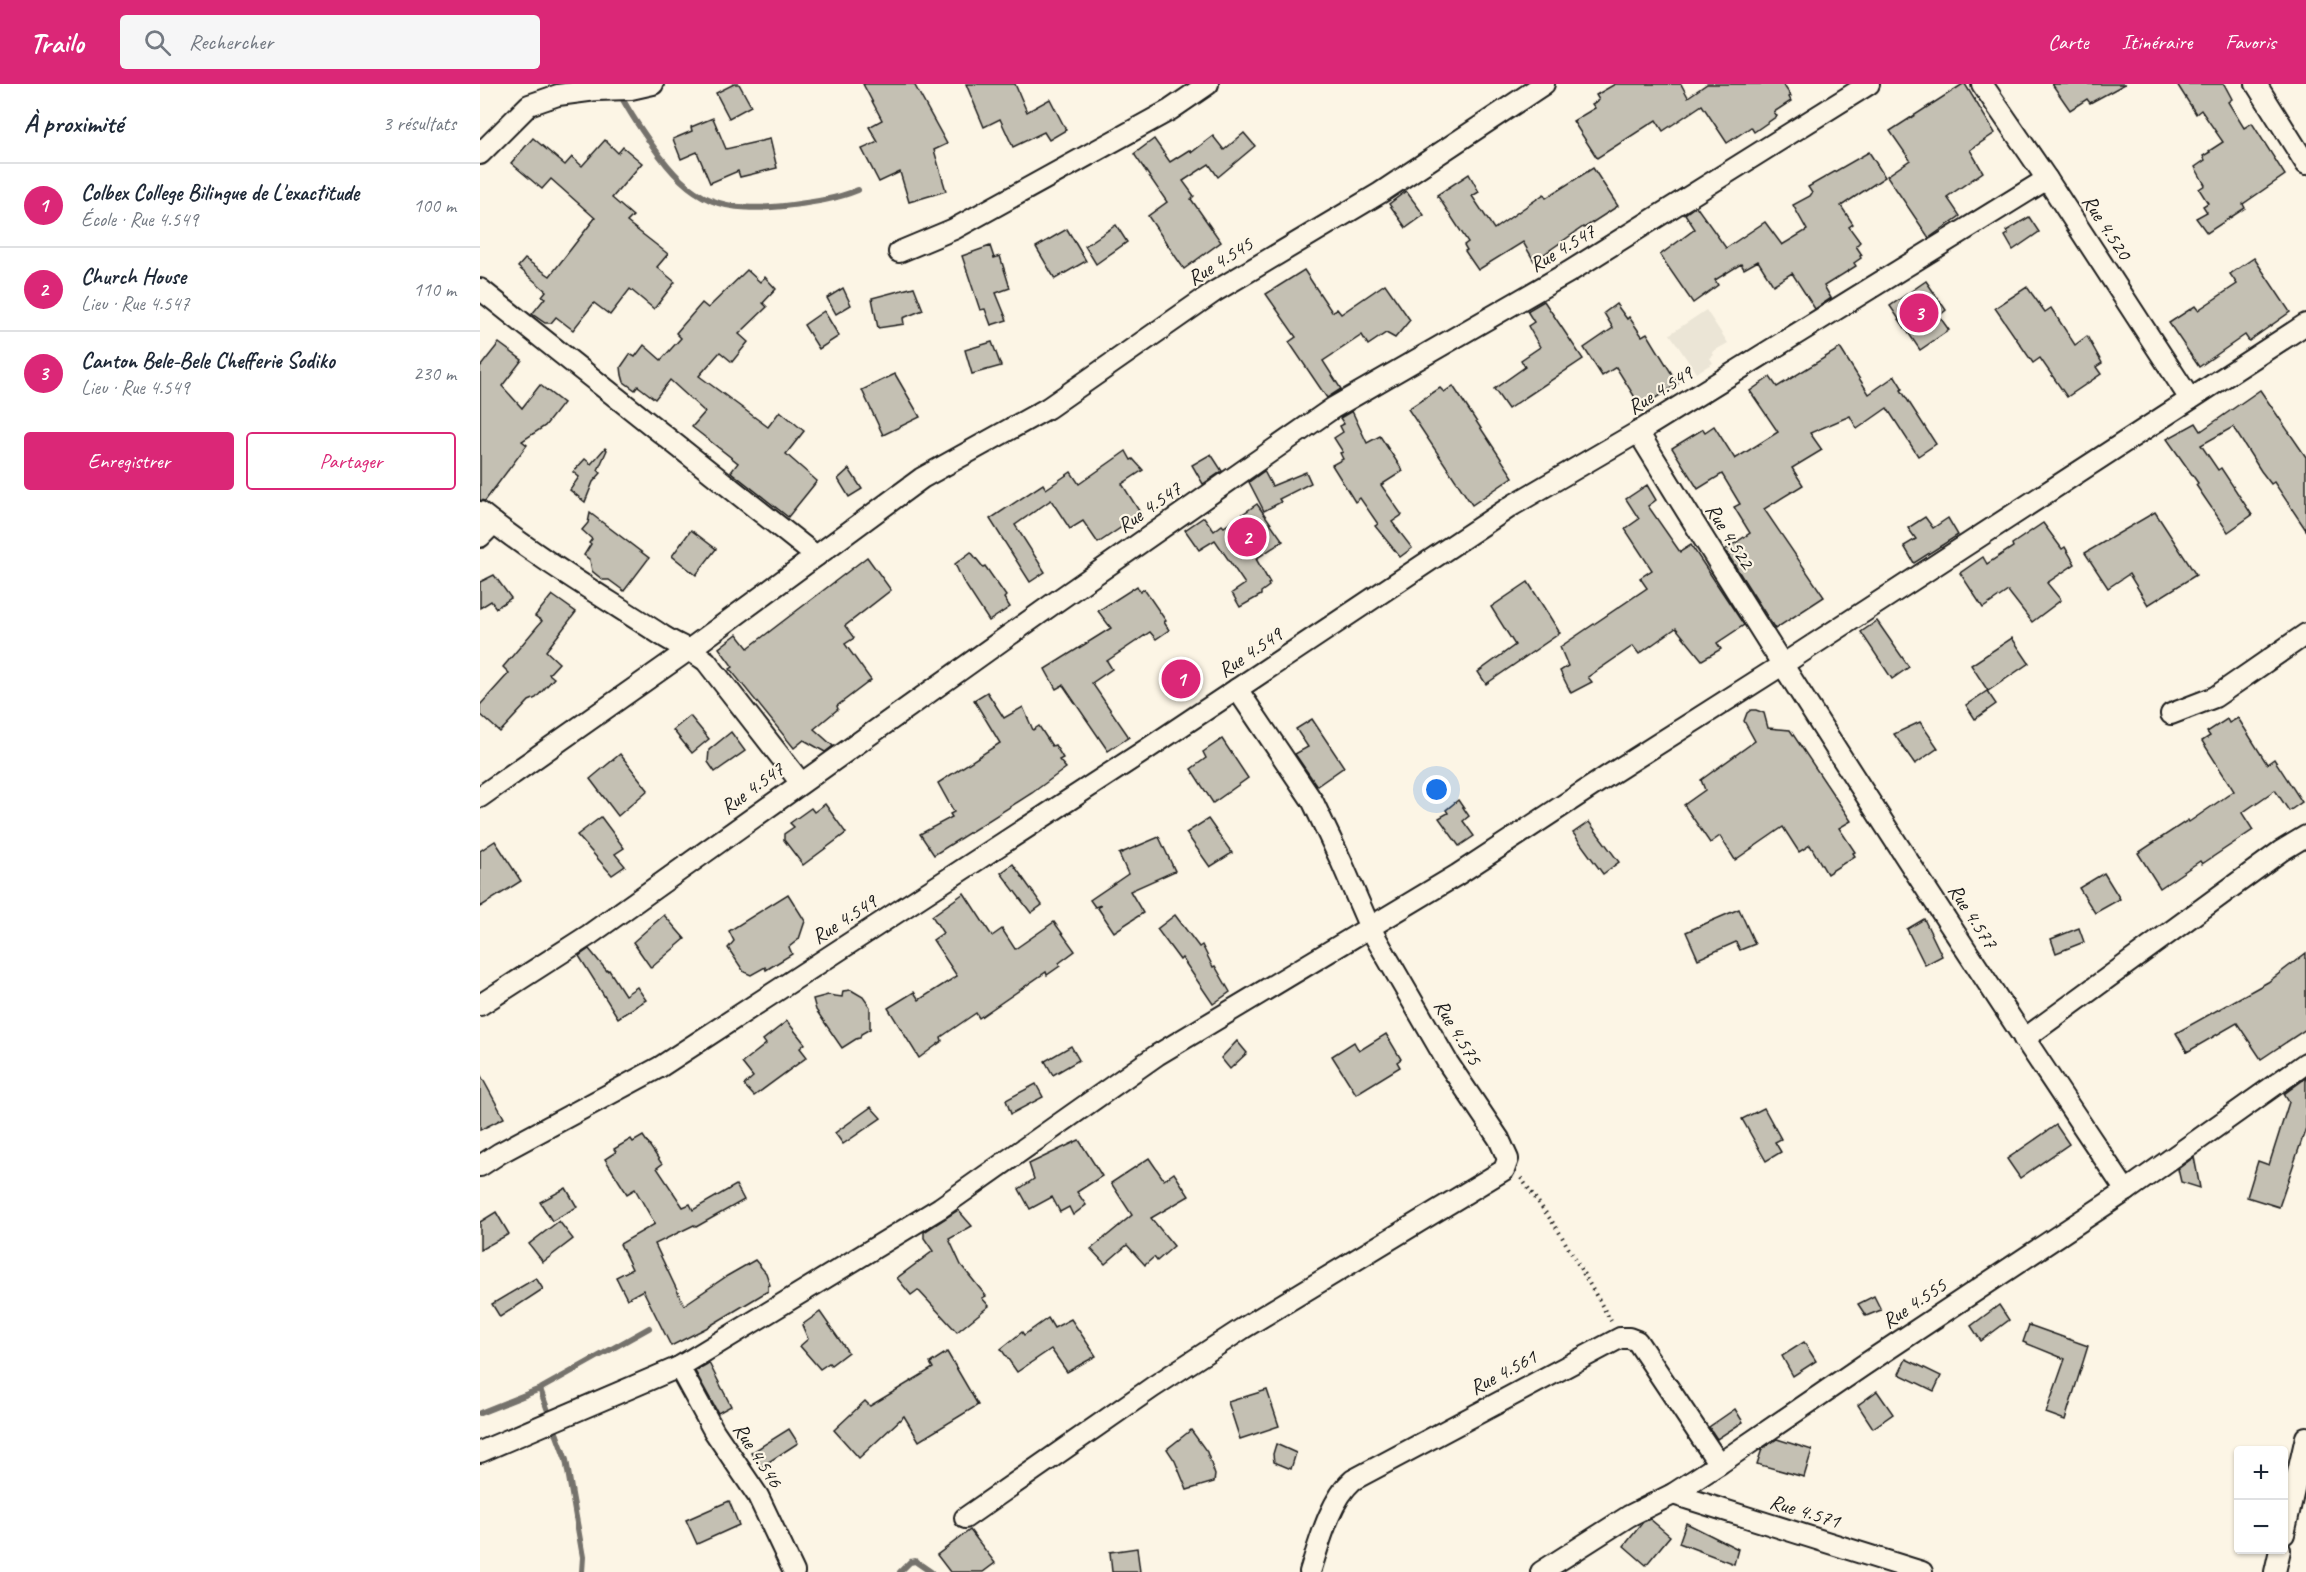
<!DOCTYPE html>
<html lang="fr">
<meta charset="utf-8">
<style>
:root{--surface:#fff;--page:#f6f6f7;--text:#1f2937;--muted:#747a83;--line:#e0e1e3;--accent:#db2777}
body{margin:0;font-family:Caveat,sans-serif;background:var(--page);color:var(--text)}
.controls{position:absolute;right:18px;bottom:18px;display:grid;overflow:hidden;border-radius:6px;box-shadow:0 2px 4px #0004}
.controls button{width:54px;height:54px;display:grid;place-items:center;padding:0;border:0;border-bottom:2px solid var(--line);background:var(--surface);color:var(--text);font:30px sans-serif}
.you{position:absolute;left:957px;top:706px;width:21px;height:21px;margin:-15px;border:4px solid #fff;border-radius:50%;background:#1a73e8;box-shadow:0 0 0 9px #1a73e833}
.badge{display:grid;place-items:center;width:39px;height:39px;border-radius:50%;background:var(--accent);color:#fff;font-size:20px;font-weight:700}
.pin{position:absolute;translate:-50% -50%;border:3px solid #fff;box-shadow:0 2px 6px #0006}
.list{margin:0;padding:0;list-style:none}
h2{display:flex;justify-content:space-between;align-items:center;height:78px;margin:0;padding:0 24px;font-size:26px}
h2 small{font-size:20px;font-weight:400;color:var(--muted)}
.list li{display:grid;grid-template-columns:39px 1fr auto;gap:18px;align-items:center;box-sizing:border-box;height:84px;padding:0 24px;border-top:2px solid var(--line)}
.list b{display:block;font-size:22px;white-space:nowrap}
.list p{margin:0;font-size:20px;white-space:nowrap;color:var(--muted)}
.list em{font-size:20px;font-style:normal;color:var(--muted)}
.actions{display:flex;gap:12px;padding:18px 24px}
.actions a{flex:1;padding:14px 0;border:2px solid var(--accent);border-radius:6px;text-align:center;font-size:21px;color:var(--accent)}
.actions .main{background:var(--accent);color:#fff}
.icon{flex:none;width:33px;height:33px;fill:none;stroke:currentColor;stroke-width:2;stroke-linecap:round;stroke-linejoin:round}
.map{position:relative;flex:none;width:1826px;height:1488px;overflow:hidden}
header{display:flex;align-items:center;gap:36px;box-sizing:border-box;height:84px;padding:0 30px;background:var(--accent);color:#fff}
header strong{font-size:28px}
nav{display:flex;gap:33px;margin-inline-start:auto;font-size:21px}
.search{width:420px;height:54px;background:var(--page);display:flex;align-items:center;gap:15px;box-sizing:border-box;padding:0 21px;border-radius:6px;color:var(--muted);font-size:22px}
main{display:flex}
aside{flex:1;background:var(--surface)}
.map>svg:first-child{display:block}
</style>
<header>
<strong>Trailo</strong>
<div class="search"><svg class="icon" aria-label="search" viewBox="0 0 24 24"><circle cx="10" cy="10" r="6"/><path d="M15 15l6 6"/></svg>Rechercher</div>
<nav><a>Carte</a><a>Itinéraire</a><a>Favoris</a></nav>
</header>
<main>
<aside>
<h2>À proximité<small>3 résultats</small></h2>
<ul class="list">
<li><span class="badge">1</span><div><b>Colbex College Bilingue de L'exactitude</b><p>École · Rue 4.549</p></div><em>100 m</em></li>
<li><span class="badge">2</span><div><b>Church House</b><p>Lieu · Rue 4.547</p></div><em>110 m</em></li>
<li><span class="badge">3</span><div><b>Canton Bele-Bele Chefferie Sodiko</b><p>Lieu · Rue 4.549</p></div><em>230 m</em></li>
</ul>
<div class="actions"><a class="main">Enregistrer</a><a>Partager</a></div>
</aside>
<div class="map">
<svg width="1826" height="1488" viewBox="0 0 1826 1488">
<rect width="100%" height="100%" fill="#fcf5e5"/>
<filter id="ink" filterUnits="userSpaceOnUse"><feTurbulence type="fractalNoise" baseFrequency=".0167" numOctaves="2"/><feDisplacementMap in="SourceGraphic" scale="12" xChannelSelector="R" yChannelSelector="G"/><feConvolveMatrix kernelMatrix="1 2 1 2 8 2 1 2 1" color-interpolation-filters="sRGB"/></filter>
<g filter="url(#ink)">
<path fill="#ebe5d6" d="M1226,226L1248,259L1232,268L1234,271L1230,274L1233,279L1216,289L1190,250Z"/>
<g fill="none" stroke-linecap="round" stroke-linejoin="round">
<g stroke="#75726c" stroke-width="6">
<path d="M140,10C149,28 160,44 172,61C212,119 242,130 312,121C335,118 356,115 378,106"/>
<path d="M60,1305L86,1376L103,1473L102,1488"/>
<path d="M0,1329L60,1305L169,1244"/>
<path d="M420,1488L430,1478L435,1477L451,1488"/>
</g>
</g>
<g fill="#c4c0b3" stroke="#1c1c1c" stroke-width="1.5">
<path d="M254,0H259L271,22L249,34L236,9Z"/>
<path d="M383,0H434L467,60L454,66L466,107L429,118L420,88L399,98L382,65L398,58L389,43L402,36Z"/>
<path d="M486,0H535L547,28L570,15L586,46L569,56L564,48L533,63L520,35L504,43Z"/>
<path d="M1135,0H1201L1208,13L1227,0H1303L1311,12L1309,13L1311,17L1294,28L1297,32L1274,48L1271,43L1247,59L1222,21L1183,47L1176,36L1117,74L1093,37L1115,24L1112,20L1119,16L1116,11Z"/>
<path d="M1483,0H1485L1515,49L1490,66L1503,88L1467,113L1480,132L1449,154L1407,92L1430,76L1410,47Z"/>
<path d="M1572,0H1645L1610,19L1607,15L1590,26Z"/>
<path d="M1697,0H1744L1752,15L1748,18L1764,44L1772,39L1805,91L1763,120L1765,124L1727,149L1716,134L1727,128L1723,122L1728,119L1719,105L1725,101L1715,83L1725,76L1723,72L1730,68L1729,67L1743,58L1721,26L1716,30Z"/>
<path d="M233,34L246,65L290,55L297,84L260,93L258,87L230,99L217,68L201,75L193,55L212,47L211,43Z"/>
<path d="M764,49L775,62L744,88L738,93L729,80L703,97L714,112L711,115L741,158L704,185L668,132L687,118L654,70L674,55L690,78L709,66L712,68L733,52L744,66Z"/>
<path d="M53,54L85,81L92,73L102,82L125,56L138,69L143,63L162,79L132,114L153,132L147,138L188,170L177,183L195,198L174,225L150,205L130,231L114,219L93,246L76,233L71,239H65L52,230L65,214L62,212L66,207L38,183L45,175L70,192L115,134L71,95L62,105L31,79Z"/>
<path d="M1389,68L1405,93L1361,122L1373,140L1369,143L1380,158L1376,162L1382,171L1380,172L1381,174L1374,179L1376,182L1344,202L1351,214L1335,225L1312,189L1293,201L1278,177L1264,185L1261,180L1235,196L1238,201L1213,219L1180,171L1215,145L1205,130L1216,122L1246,164L1285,138L1302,161L1327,146L1313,121L1330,112L1332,109L1328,103Z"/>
<path d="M1113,84L1138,122L1104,144L1103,143L1054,177L1043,158L998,186L985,167L987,166L984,161L988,158L957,111L989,90L999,108L992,112L1014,145L1064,110L1066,114Z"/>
<path d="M926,107L944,131L926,144L909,120Z"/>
<path d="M1549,133L1559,148L1533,166L1525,152L1528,150L1526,147Z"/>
<path d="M636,141L647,158L616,180L605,162Z"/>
<path d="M587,145L606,177L575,195L556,163Z"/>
<path d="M510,162L514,174L520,172L530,204L516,209L527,236L511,241L505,225L500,226L482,172Z"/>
<path d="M1774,174L1810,228L1769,257L1765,251L1719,283L1689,239L1715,222L1718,226L1757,200L1750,190Z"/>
<path d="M267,186L280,198L285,193L296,205L283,219L287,223L259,250L268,258L252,278L240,268L219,292L288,343L300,327L324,347L306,370L337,397L308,433L251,388L258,379L212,343L225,328L190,296L175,315L158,302L155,306L144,298L142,291L141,283L150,270L155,273L164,261L181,276L201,254L196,249L222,219L228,224Z"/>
<path d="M824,186L852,228L857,225L861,230L905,200L930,236L915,254L906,249L888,261L882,251L843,277L861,305L847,314L809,258L816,253L786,210Z"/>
<path d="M1446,197L1466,226L1459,232L1469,246L1440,266L1410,222Z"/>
<path d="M434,203L443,226L423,234L424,240L398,244L392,214Z"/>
<path d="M1547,203L1565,228L1571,224L1595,261L1607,252L1622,279L1616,283L1621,290L1587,313L1560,274L1553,279L1515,224Z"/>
<path d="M363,204L371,221L356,230L347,214Z"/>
<path d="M1064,217L1103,275L1028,325L1014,305L1045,283L1041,276L1060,263L1048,242L1054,238L1047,227Z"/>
<path d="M1136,220L1147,235L1149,233L1162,252L1167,249L1198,300L1161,323L1136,283L1122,292L1104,264L1133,244L1124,229Z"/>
<path d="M344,227L359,252L339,265L324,241Z"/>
<path d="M512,258L521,282L492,290L485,266Z"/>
<path d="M19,259L42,276L22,302L42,324L60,301L83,319L65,342L42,357L47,361L5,417L0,416V283Z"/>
<path d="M1360,264L1389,310L1415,292L1423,305L1421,306L1456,360L1438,372L1407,324L1377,345L1370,332L1330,349L1342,366L1312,384L1323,401L1284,425L1344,513L1295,545L1245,466L1270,449L1254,423L1260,420L1242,390L1218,405L1192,364L1223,345L1225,348L1234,342L1255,375L1298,348L1270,307L1290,293L1297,303Z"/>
<path d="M415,290L440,333L403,351L382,306Z"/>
<path d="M973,302L1033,393L992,421L928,325L960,304L964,308Z"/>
<path d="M1780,306L1826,373V446L1794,398L1791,400L1781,387L1753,343L1721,361L1738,386L1741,384L1772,431L1748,448L1716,401L1718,399L1687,355L1716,339L1721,347Z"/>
<path d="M872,327L887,359L900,352L923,387L901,401L922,431L912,438L932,464L920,473L895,442L898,440L880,414L875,418L852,381L863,375L860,369L863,368L854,354L863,348L860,342L864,340L860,334Z"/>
<path d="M125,364L127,366L118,386L121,389L113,398L105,418L90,406L99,393L93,388L105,375L111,380Z"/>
<path d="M646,367L651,376L653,375L663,386L642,400L661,430L618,459L603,437L590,445L571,416L535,441L565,488L550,498L510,435L563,400L566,405L591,388L599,400Z"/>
<path d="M731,370L742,387L723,400L712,381Z"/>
<path d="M369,385L382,405L369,413L358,395Z"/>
<path d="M784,387L792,402L826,388L831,399L799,415L801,418L784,427L769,398Z"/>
<path d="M1167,401L1176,416L1168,422L1200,468L1211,461L1264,541L1237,559L1241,565L1222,576L1196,544L1159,570L1153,562L1108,593L1112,598L1091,609L1080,587L1088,582L1080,563L1167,504L1160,494L1172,486L1145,445L1159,435L1146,415Z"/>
<path d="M777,420L803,457L776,475L790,499L788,500L789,502L781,508V511L760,523L752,509L765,500L735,456L719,466L705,446L724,433L734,447L742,441L744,443Z"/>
<path d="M1675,428L1716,491L1668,521L1649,490L1628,504L1605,469Z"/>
<path d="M110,429L169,474L144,507L129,496H123L112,487L110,476L104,471L111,460L109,459L112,455L102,446L108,439Z"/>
<path d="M1445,433L1453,444L1468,434L1478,451L1434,479L1424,462L1436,455L1428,444Z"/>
<path d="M1563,439L1582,465L1585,463L1595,480L1567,499L1581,516L1552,538L1528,507L1503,524L1480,489L1503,473L1507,480L1533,463L1532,460Z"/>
<path d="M211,446L236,465L216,491L192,472Z"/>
<path d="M491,468L503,483L505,482L526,512L524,514L530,523L509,537L483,497L475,480Z"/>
<path d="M387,473L411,506L365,542L374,554L365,560L391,596L357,622L358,625L334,645L353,662L345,668L324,656L314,664L250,585L253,583L239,564L257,550L268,564Z"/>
<path d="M14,491L31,514L16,524L11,517L0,524V498Z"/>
<path d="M1048,498L1080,549L1006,600L998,588L1035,561L1011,523Z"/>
<path d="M657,502L660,508L664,505L686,537L684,538L689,546L676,555L670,548L627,577L632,585L612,599L649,653L628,667L583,601L576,605L565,585L631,544L618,527Z"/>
<path d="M72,511L96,528L66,567L79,579L69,590L74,594L56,614L49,617L20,648L0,630V621L29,589L23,583L62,537L55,532Z"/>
<path d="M1397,537L1429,583L1412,595L1381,548Z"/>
<path d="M1532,554L1549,579L1508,607L1491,581Z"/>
<path d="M1507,607L1516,620L1495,635L1486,621Z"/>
<path d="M507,608L524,634L543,623L553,646L559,642L572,662L575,661L583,674L579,676L586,684L552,709L454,771L440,750L472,733L470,730L474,728L458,699L520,659L494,616Z"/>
<path d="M1271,626H1276L1284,629L1288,644L1310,646L1371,737L1359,744L1375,768L1373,769L1375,772L1347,790L1330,761L1319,768L1303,743L1255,776L1240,752L1230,759L1204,721L1225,706L1221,696L1275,657L1264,637L1267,629Z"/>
<path d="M210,632L229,655L212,669L193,646Z"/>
<path d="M1758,634L1787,680L1794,675L1822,718L1809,727L1795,706L1762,729L1773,746L1722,780L1720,777L1680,804L1658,769L1708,736L1709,738L1754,707L1722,657L1730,652L1727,648L1747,635L1749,639Z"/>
<path d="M832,635L864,683L837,702L815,670L828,663L816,645Z"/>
<path d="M1440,638L1458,664L1435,680L1414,650Z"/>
<path d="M251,648L265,667L235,688L228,678L229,666Z"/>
<path d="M742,655L768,694L733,719L711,685L726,674L723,668Z"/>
<path d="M140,670L168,706L138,732L110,695Z"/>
<path d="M978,716L989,732L983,737L994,752L979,762L959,734L968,729L966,726Z"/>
<path d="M345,720L366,749L323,781L304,756V750L314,743L310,739L331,724L334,728Z"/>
<path d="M121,733L144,764L135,770L145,782L132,791L97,751Z"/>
<path d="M728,735L752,769L730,783L706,749Z"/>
<path d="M1109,738L1139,778L1123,790L1093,749Z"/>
<path d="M679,753L695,787L650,807L663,829L634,848L618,824L621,821L615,823L610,816L648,790L639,770Z"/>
<path d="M15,757L41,797L0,823V767Z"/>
<path d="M533,780L562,821L551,829L521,789Z"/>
<path d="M1624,789L1640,815L1615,829L1599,804Z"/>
<path d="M484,809L512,852L522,845L535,865L574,838L595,867L579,879L580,882L567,891L566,888L499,934L496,929L461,953L462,957L439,974L408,924L434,908L439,916L477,892L453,856L463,849L452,832Z"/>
<path d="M308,810L325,837L319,855L309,863L312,870L286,886L285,883L271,891L264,888L248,864L254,857L249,847Z"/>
<path d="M1259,825L1275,860L1260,866L1256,858L1218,875L1206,848Z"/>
<path d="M184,831L205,855L171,884L153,858Z"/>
<path d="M695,831L719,863L722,861L733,883L735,882L750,908L733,920L702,874L700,876L677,845Z"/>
<path d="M1444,835L1462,872L1445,881L1427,845Z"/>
<path d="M1599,844L1604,858L1576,869L1571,855Z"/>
<path d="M109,865L127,887L129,886L145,911L157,903L166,916L138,934L99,872Z"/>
<path d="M1826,869V945L1781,975L1757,939L1707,968L1696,949L1788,898Z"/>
<path d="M371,906L383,913L390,923V945L381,950L380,954L376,955L362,964L336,926L333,915L348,911L362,913L363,907Z"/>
<path d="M307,937L325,960L320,964L327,973L274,1012L264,1001L273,993L262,979L286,960L283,956Z"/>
<path d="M906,950L921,975L917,978L920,983L876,1010L852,972L874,958L879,967Z"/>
<path d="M757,957L767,969L750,985L741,974Z"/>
<path d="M591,962L599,976L573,991L565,977Z"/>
<path d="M0,990L24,1034L0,1046Z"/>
<path d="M1826,994V1044L1799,1123L1767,1113L1778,1077L1789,1081L1809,1018L1804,1010Z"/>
<path d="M556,1000L563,1013L531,1030L526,1016Z"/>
<path d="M391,1023L401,1034L363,1060L355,1049Z"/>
<path d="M1284,1024L1301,1055L1295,1058L1301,1068L1286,1077L1262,1035Z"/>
<path d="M1576,1041L1589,1060L1540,1094L1527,1075Z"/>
<path d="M163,1052L182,1080L177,1084L203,1123L210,1120L213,1126L256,1101L264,1116L216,1143L214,1141L175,1160L204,1221L247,1192L275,1176L286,1189L290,1201L288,1202V1207L228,1243L191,1262L163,1206L147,1215L136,1193L152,1185L140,1160L175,1140L155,1105L147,1110L125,1075L136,1068L134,1065L151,1055L153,1058Z"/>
<path d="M599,1056L622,1092L597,1108L606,1121L593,1131L589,1123L580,1128L572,1113L550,1125L539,1105L554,1095L549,1080Z"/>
<path d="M1714,1073L1720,1104L1701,1098L1698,1085Z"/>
<path d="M669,1074L684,1096L694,1089L709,1112L671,1134L694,1162L677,1177L674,1173L665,1181L647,1161L625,1180L611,1165L652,1131L631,1099Z"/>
<path d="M86,1104L97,1123L72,1137L60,1118Z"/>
<path d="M478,1126L492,1142L469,1155L481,1181L506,1212L502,1214L509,1222L477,1248L438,1206L431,1211L417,1194L453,1167L444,1154V1148Z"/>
<path d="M16,1128L29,1150L0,1166V1138Z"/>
<path d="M79,1137L93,1155L63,1178L49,1160Z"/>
<path d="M56,1194L63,1205L20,1233L12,1220Z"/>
<path d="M1394,1212L1401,1226L1386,1232L1378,1220Z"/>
<path d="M1519,1221L1529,1236L1501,1257L1491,1242Z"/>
<path d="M340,1228L368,1268L351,1281L349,1279L340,1285L320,1262L328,1255L322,1241Z"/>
<path d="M568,1234L574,1244L591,1235L616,1272L587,1288L571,1265L537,1288L521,1265L542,1248L544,1251Z"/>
<path d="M1549,1241L1608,1262L1585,1336L1566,1329L1585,1275L1543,1258Z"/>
<path d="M1324,1258L1336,1277L1313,1292L1302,1272Z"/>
<path d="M467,1268L498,1321L439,1357L424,1332L379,1374L354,1346L385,1317L390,1322L453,1284L450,1279Z"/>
<path d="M1426,1275L1461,1292L1454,1307L1419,1290Z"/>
<path d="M229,1279L251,1322L238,1329L215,1287Z"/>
<path d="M787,1306L799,1342L760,1355L748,1318Z"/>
<path d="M1397,1307L1413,1330L1393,1344L1378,1321Z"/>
<path d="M1255,1325L1263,1338L1237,1355L1229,1343Z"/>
<path d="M309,1345L318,1359L281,1383L271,1369Z"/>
<path d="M711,1346L727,1368L735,1391L734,1398L707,1406L695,1377L687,1365Z"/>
<path d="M1297,1355L1332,1366L1324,1393L1277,1380L1282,1365Z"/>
<path d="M796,1360L816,1369L811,1385L794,1378L793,1370Z"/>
<path d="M249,1417L259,1441L217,1460L206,1436Z"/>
<path d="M1170,1435L1190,1452L1166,1481L1144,1462L1163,1438Z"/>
<path d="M1206,1439L1258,1465L1254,1480L1199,1459Z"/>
<path d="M490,1446L515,1479L503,1488H470L457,1471Z"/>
<path d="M657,1464L660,1488H632L630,1468Z"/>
</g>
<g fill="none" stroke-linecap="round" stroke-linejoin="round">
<defs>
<g id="minor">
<path d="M1502,0L1567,95L1710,315"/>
<path d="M1776,0L1826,80"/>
<path d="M0,70L49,21L78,11L116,6L151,5L173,0"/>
<path d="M419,168L474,145L690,26L728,0"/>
<path d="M0,205L336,472"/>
<path d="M1158,348C1315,605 1478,857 1646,1107"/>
<path d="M0,428C57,474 122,512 183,552C197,561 212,566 226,577L321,699"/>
<path d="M0,453L14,439"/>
<path d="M1691,630L1735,613L1826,550"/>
<path d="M0,713L210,565L442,394L568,324L734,208L900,109L1064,0"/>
<path d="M0,921L109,851L570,522L853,324L1089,188L1389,0"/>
<path d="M1544,955L1801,767L1826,752"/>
<path d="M0,1082L20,1069L180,983L661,669L1033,421L1158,348L1567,95"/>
<path d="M199,1283L234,1347L278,1412L314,1488"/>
<path d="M0,1368L199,1283L460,1124L677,971L977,791L1126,693L1302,581L1826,240"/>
<path d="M1193,1410L1442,1488"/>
<path d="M485,1434L673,1303L762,1245L1024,1086L1028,1075L1019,1055L968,979L890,844L861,777L833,718L757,605"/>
<path d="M1804,1450L1826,1353"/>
<path d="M830,1488C839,1460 850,1416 873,1396L1140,1254H1149L1157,1257L1239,1380"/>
<path d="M1061,1488L1149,1432L1193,1410L1239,1380L1384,1281L1646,1107L1826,979"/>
<path d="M1795,1488L1800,1466"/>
</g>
</defs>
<use href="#minor" stroke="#1c1c1c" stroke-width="24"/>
<path stroke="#1c1c1c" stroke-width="4" stroke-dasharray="1.5 4.5" stroke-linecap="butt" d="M1041,1094L1078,1146L1131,1237"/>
<use href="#minor" stroke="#fcf5e5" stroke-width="20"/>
</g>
</g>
<g text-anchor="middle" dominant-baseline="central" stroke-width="4.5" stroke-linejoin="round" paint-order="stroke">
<g font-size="21" fill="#1c1c1c" stroke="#fcf5e5">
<text transform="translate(1627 143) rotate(57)">Rue 4.520</text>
<text transform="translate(1082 164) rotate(-31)">Rue 4.547</text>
<text transform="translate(740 177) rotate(-32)">Rue 4.545</text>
<text transform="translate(1180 306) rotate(-32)">Rue 4.549</text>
<text transform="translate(669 423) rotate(-35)">Rue 4.547</text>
<text transform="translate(1250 452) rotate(58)">Rue 4.522</text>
<text transform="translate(770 568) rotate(-34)">Rue 4.549</text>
<text transform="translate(272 704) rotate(-36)">Rue 4.547</text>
<text transform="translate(1493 832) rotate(57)">Rue 4.577</text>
<text transform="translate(364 835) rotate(-33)">Rue 4.549</text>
<text transform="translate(978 948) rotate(59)">Rue 4.575</text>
<text transform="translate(1434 1219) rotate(-34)">Rue 4.555</text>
<text transform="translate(1023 1288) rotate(-28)">Rue 4.561</text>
<text transform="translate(278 1371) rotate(57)">Rue 4.546</text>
<text transform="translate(1325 1427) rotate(17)">Rue 4.571</text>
</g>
</g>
</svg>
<div class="controls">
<button>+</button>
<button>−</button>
</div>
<div class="you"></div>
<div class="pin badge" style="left:701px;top:595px">1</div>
<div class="pin badge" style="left:767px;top:453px">2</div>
<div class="pin badge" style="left:1439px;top:229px">3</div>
</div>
</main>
